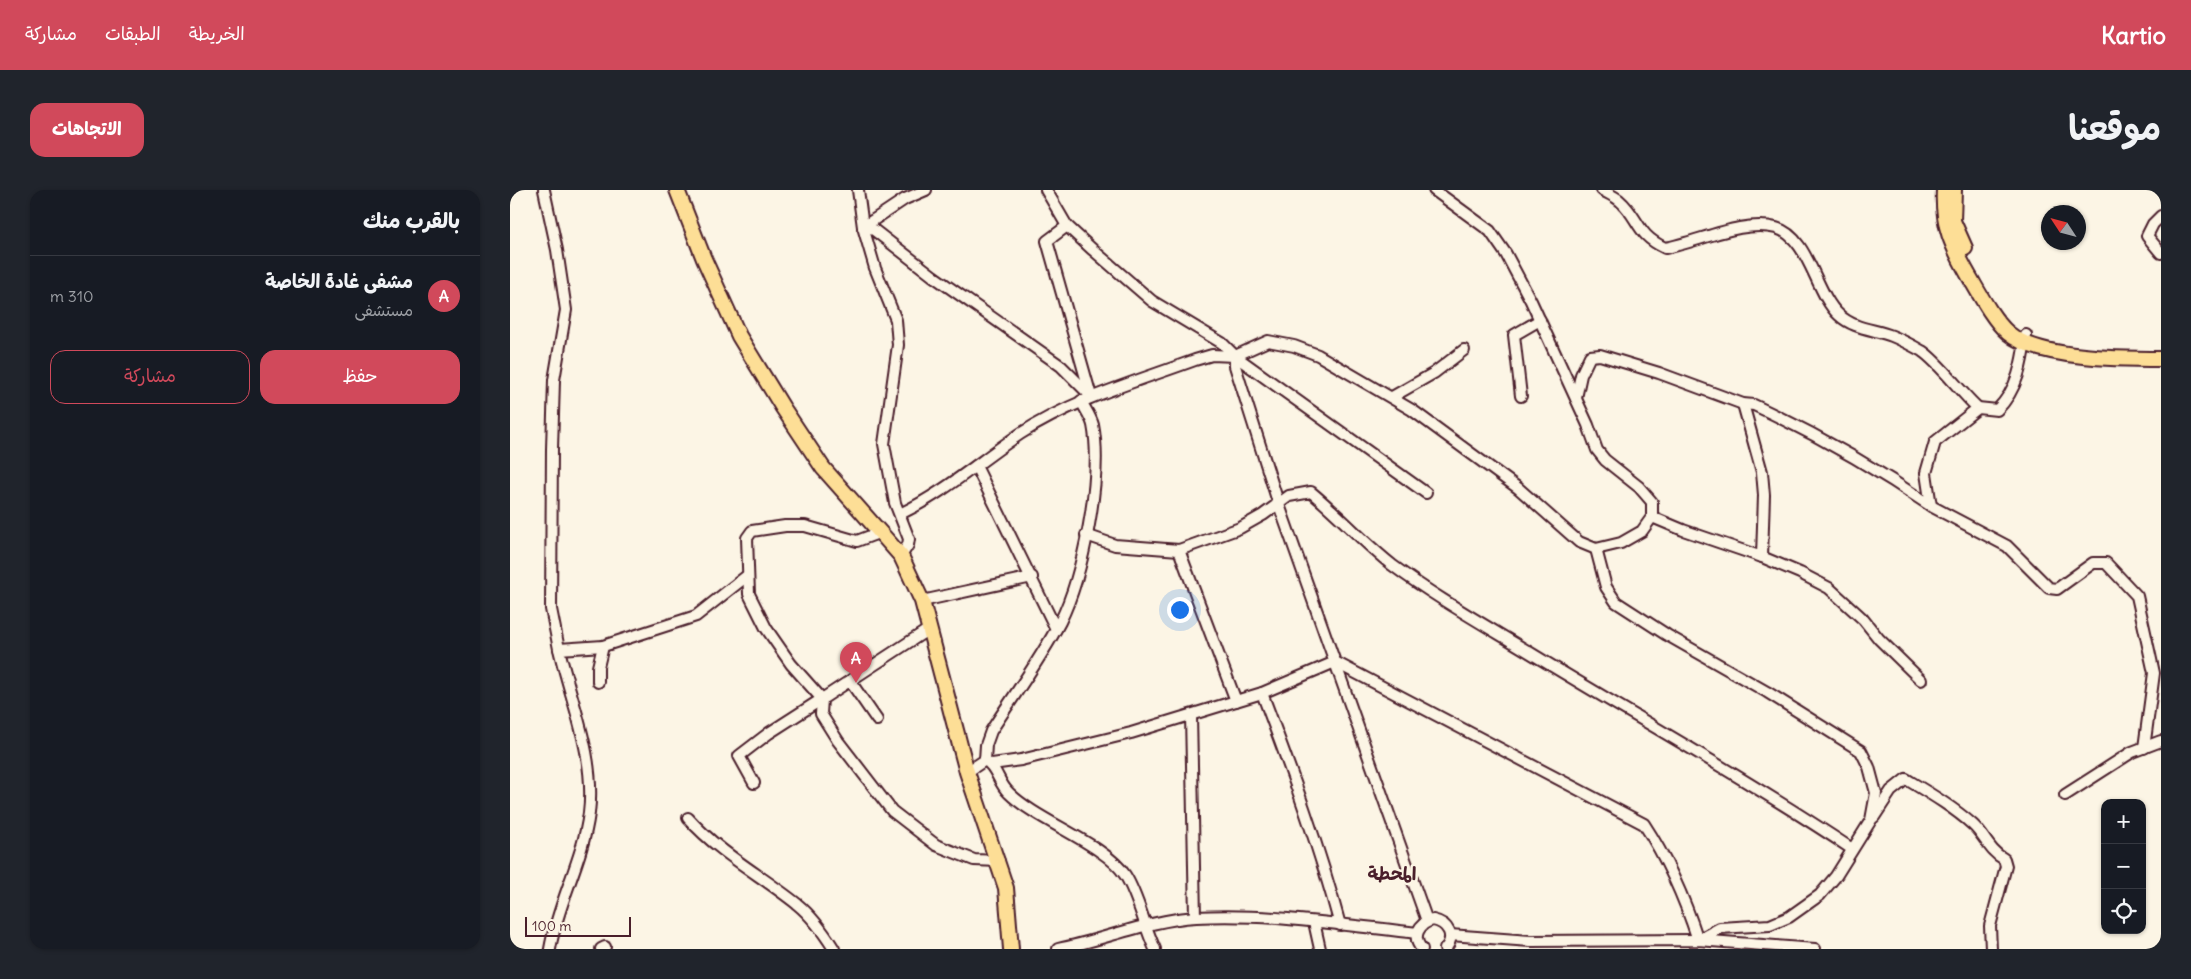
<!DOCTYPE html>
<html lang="ar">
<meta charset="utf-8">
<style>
:root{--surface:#171b24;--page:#20242c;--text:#f1f3f6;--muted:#9ea1a6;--line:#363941;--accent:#d1495b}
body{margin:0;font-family:Delius,"Playpen Sans Arabic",sans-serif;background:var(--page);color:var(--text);direction:rtl}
.controls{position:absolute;right:15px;bottom:15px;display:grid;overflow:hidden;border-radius:10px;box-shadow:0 1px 4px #0004}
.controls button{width:45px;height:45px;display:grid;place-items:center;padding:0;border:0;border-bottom:1px solid var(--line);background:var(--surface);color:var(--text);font:25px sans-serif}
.compass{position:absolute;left:1531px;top:15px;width:45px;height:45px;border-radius:50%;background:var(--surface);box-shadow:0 1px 4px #0004;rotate:306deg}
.scale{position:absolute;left:15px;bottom:12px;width:106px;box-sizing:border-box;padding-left:5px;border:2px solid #4a1f2b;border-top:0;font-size:14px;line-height:18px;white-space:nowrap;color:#4a1f2b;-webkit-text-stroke:4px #fcf5e5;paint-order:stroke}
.you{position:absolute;left:669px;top:419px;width:18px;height:18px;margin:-12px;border:4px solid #fff;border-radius:50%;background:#1a73e8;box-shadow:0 0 0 8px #1a73e833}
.badge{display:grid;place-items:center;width:32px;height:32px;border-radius:50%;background:var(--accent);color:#fff;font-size:16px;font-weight:700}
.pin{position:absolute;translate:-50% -41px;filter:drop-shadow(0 1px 2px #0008)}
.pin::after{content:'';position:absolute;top:26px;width:18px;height:15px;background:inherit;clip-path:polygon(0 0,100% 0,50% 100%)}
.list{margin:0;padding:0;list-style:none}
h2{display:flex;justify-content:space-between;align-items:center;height:65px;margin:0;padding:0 20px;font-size:21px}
h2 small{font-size:16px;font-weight:400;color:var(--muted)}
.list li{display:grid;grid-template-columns:32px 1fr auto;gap:15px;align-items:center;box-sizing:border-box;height:80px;padding:0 20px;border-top:1px solid var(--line)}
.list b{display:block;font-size:19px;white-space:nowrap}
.list p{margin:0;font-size:16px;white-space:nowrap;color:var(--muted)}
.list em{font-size:16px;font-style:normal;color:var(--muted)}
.actions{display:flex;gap:10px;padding:15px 20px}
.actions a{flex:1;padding:11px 0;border:1px solid var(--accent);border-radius:15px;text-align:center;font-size:18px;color:var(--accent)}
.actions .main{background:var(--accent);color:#fff}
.icon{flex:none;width:28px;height:28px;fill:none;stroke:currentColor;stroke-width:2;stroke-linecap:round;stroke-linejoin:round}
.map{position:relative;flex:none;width:1651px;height:759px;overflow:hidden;direction:ltr;border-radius:15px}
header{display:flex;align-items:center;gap:30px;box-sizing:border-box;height:70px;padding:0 25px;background:var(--accent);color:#fff}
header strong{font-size:24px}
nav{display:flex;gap:28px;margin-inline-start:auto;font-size:18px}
.intro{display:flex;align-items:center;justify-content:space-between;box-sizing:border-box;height:120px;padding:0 30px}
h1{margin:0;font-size:35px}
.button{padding:12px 22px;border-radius:15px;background:var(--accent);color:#fff;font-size:18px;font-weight:700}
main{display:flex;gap:30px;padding:0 30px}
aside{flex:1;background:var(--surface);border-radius:15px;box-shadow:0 1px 4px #0004}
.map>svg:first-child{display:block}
</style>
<header>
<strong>Kartio</strong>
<nav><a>الخريطة</a><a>الطبقات</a><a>مشاركة</a></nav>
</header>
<div class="intro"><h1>موقعنا</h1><a class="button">الاتجاهات</a></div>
<main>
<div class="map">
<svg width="1651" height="759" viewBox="0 0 1651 759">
<rect width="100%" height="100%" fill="#fcf5e5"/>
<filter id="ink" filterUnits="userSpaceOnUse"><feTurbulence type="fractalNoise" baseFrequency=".02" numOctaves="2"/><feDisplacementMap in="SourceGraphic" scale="10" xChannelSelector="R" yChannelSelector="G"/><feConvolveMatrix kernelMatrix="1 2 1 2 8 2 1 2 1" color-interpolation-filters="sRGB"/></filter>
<g filter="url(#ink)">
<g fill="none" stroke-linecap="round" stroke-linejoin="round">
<defs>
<g id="minor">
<path d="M34,0L47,60L56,120L44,190L42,259L41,419L49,459"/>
<path d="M348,0L353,37L365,78L386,130L388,155L374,254L385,313L399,349L398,355L391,366"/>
<path d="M536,0L557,36L583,60L642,111L712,153L725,166L916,303"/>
<path d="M1092,0C1097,3 1104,6 1109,10C1130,28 1125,44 1155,58C1189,52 1233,29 1266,38C1299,47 1305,103 1329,125C1344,139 1364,139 1382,146C1392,150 1403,156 1412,161C1429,172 1451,203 1468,218L1487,220C1508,199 1512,173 1516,145"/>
<path d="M1651,26L1643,34L1637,46L1651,63"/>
<path d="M557,36L537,51L581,206"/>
<path d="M353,37L364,40L423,86L551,176L581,206"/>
<path d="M353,37L395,9L416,0"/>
<path d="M725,166V176L768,312L917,731"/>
<path d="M1011,206L1004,145L1030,130"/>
<path d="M882,207L924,183L954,160"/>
<path d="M1066,208L1071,185L1080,166L1090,165L1149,183L1233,214L1244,215C1306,244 1364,277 1421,316L1416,283L1425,252L1468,218"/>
<path d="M466,276L546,439"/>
<path d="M1421,316L1497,356L1539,398L1547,399L1583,373H1596L1627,406L1644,483L1634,558"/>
<path d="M390,324C434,303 470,271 510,244C564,209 625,192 685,170L702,165L725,166L758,151L784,156L808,165L902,220L1008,298L1069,352L1086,359L1111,353L1132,341L1142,327V312L1129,297L1095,270L1087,260L1078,235L1021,111L996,64L980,41L924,0"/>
<path d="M1142,327L1173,340L1252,367L1254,305L1252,282L1233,214"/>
<path d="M576,345L605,355L669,360L730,338L753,325L779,306L801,302C829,325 853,352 882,375C925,407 973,434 1019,462C1127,528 1237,589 1342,659"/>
<path d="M669,360L726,511"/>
<path d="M1252,367L1290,383L1319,398L1353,429L1369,449L1411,490"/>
<path d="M412,411L522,387"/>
<path d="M419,439L312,509L311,524L328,551L382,621L426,655L464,670L489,671"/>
<path d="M340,491L367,530"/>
<path d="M88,492V477L93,456"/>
<path d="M752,503C781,580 809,656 830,735"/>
<path d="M681,525L685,727"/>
<path d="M475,570L476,555L481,541C504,505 530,470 550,432C573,386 593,286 583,235C581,227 575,219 571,211"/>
<path d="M482,574L511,570L621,543L752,503L825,472L1134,634C1157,669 1175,710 1188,750L1210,738L1260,735L1279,727L1310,705L1326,686L1361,630L1366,603L1359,577L1351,561L1257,502L1157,445L1106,412L1096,397L1086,359"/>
<path d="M457,582L475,570C487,577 488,593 499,603C527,631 595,654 615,685C628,705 634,736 645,759"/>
<path d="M244,593L229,566L259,543L312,509L281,474L256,438L239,404L237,348L242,341L275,336H295L347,351L371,342"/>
<path d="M1555,605L1622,562L1651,551"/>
<path d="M1364,627L1381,601L1396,589C1419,603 1443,617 1463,635C1475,646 1479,661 1494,669L1496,676L1480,736L1481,759"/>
<path d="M178,628C210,664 251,685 287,714C302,726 314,743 324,759"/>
<path d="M804,732L810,759"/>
<path d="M940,745L1020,751L1188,750L1305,759"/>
<path d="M40,759C48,712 73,670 79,623C86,567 61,512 49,459L93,456L186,426L238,385"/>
<path d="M91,759L95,757"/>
<path d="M548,759C594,750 639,730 686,727C759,723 834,735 907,743"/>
<path d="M912,759C901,747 909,733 923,730C938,733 946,747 935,759"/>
</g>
<g id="major">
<path d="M167,0L194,69L229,146L273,218L313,278L391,366L412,411L457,582L496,698L501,759"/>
<path d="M1434,0C1432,35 1442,56 1459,86C1469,103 1483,130 1498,143C1528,169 1612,169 1651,169"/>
<path d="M1444,0L1443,31L1455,58"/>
</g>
</defs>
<use href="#minor" stroke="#4a1f2b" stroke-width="14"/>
<use href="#major" stroke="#4a1f2b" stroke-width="18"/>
<use href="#minor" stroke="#fcf5e5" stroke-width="10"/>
<use href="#major" stroke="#fdde96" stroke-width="14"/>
</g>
</g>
<g text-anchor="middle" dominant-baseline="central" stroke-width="5" stroke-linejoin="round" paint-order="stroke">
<g font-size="18" font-weight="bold" fill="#4a1f2b" stroke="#fcf5e5">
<text x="882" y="683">المحطة</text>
</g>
</g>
</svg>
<div class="controls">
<button>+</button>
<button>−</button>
<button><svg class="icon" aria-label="locate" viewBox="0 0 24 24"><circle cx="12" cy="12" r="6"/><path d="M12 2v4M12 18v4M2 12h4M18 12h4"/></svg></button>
</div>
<svg class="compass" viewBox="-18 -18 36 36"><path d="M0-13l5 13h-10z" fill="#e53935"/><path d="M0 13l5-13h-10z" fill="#9ea1a6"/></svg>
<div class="scale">100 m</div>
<div class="you"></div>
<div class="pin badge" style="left:346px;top:493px">A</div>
</div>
<aside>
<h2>بالقرب منك<small></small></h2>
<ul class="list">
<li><span class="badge">A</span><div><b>مشفى غادة الخاصة</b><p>مستشفى</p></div><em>310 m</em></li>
</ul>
<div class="actions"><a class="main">حفظ</a><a>مشاركة</a></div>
</aside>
</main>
